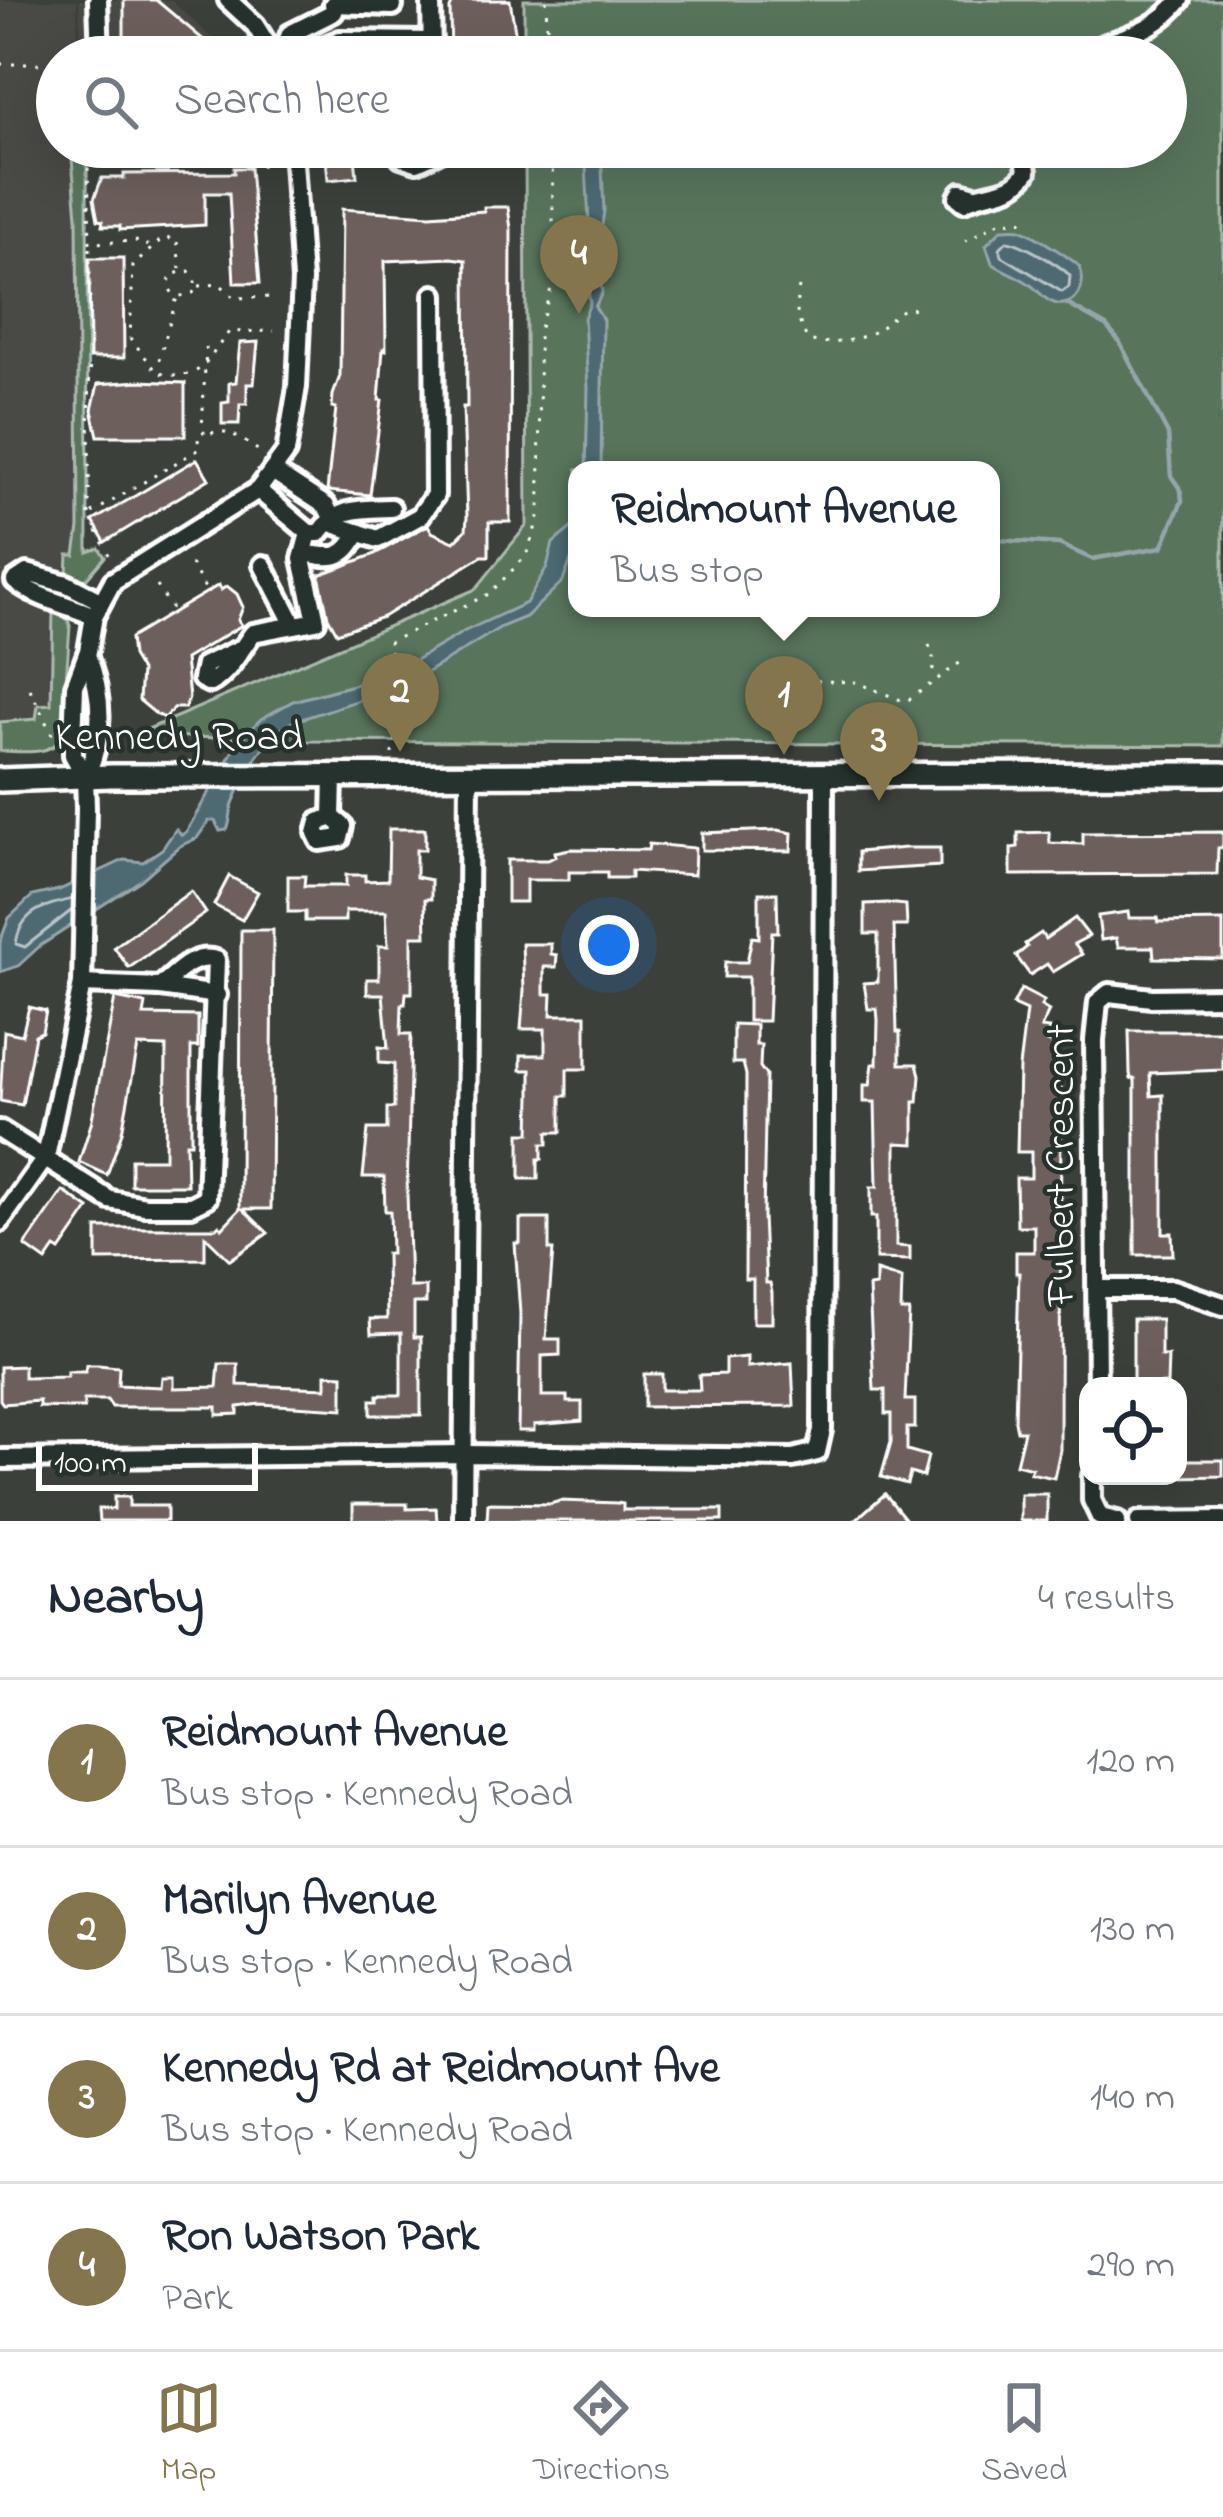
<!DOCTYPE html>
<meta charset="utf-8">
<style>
:root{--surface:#fff;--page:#f6f6f7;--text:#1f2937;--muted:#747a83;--line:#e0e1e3;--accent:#84754c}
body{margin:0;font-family:"Indie Flower",sans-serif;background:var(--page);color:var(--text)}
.controls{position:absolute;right:36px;bottom:36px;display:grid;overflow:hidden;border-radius:24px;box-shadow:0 12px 48px #0002}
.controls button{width:108px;height:108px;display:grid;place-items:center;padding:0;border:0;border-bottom:3px solid var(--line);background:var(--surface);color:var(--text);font:60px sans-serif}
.scale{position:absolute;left:36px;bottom:30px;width:222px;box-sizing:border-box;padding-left:12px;border:6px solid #fff;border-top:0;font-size:33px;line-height:42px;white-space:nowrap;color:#fff;-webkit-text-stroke:9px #26332d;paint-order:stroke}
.you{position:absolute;left:609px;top:945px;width:42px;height:42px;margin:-30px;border:9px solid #fff;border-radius:50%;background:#1a73e8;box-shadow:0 0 0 18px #1a73e833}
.badge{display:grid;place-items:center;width:78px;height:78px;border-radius:50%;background:var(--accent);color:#fff;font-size:39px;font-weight:700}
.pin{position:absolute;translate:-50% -99px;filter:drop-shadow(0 3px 6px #0008)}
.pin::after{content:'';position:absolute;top:63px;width:42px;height:36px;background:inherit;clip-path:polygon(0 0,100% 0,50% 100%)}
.popup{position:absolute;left:568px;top:461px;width:432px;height:156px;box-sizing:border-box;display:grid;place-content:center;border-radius:24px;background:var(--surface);filter:drop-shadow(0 3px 9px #0005);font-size:39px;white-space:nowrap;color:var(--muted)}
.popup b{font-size:45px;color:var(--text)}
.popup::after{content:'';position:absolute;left:50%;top:100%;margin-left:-24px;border:24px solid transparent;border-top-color:var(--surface)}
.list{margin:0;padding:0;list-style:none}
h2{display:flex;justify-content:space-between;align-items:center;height:156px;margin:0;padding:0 48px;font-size:51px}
h2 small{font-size:39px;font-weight:400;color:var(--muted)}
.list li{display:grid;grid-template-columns:78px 1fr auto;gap:36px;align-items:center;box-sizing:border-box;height:168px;padding:0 48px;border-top:3px solid var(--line)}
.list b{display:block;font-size:45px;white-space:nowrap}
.list p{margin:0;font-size:39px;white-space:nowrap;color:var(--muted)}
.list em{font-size:39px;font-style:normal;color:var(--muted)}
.icon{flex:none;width:66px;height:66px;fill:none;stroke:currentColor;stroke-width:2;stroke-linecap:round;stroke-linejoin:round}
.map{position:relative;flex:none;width:1223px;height:1521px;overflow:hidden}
.search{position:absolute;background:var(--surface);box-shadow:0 12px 48px #0002;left:36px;right:36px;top:36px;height:132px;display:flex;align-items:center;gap:30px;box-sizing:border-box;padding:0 42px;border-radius:66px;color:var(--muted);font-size:45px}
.sheet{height:828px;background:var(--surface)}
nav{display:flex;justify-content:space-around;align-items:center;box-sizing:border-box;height:168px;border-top:3px solid var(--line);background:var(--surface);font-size:33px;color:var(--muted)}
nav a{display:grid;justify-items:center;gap:6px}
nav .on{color:var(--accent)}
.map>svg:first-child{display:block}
</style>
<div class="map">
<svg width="1223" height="1521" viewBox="0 0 1223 1521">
<rect width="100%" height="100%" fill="#3b403b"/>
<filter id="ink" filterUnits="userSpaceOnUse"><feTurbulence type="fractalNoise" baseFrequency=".00833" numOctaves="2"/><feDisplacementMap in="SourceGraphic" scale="24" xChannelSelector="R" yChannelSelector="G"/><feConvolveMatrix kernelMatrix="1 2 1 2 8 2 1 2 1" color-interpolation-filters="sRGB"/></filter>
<g filter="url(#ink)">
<g fill="#4a4a45">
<path d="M0,0H77L78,57H57V147H79L84,586L61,629L53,737L0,738Z"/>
<path d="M79,0H171L232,57H81Z"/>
</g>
<g fill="#58755c" stroke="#acbaae" stroke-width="3" fill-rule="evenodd">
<path d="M524,0H1223V746L305,741L134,735L476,589L527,525L525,147H1166V57H524ZM577,470H991V608H577Z"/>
<path d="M71,147H87L88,552L99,548L105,557L80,586L67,575L68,555H75L79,528L77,217Z"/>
<path d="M53,610L68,620L70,626L62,738C48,757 21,751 0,751V722L36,719L38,705L51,704Z"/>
</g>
<g fill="#4e6a73" stroke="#95a6ab" stroke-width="3">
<path d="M585,147H601L604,211L598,253L602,293L595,307L603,320L601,470H586L588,388L584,318L590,303L585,267L593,235L589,222Z"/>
<path d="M1002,229C1008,229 1014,228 1020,229C1028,231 1078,262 1080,268C1088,286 1074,310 1054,303C1044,300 1040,292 1032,286C1020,276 1004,272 992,263L986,245Z"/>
<path d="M577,523V545L563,581L526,617L501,627L408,684L292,722C262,740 247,770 234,801C229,812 232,819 227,830L220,831L215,821H209L197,838L180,846L141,880L40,946L18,966L0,972V942L9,918L32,896L59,890L124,860L143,862L162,849L176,829L182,835L186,832L238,742L261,719L293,701L390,675L465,631L526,603L547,567L553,543Z"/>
</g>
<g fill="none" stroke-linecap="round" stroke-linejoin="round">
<g stroke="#b8c3c7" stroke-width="3">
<path d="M1007,241C1020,242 1062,266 1070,276L1069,287L1062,292L1002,256L1000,248Z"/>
<path d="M72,910L25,947L16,944C21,911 43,906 73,899"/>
</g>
<path stroke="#95a6ab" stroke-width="4.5" d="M998,540L1059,544L1092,559L1162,547L1182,501L1181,490L1171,476L1168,434L1119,341L1106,326L1067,304"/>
</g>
<g fill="#6d605b" stroke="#fff" stroke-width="3">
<path d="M124,0H156L224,57H124Z"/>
<path d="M454,0H510L516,37L526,49V57H451L450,9Z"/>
<path d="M325,147H354L357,177L328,180Z"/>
<path d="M234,168H250L260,283H234L229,193H205V225L120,230V226H102L103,221L98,220L94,199L102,178H124V174L234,173Z"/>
<path d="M484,207H508L511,229L510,522H489V556H482L383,617L337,633L328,617L319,575L373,555L428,525L432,532L454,542L466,530L467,517L463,407H467L466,260L452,258L385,261L386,350L383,349L379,400H382L370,495L327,491L336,408L332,407L333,395L340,376L342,209L430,215L484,211Z"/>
<path d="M89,258H123L124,358H90Z"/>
<path d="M258,342L254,384H247V404H240L239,424H222V403L229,402V383L236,382L240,343Z"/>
<path d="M139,381L185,383V436H98L92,410L98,384Z"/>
<path d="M197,459L209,479L105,542L93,521Z"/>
<path d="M219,585L221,590L227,586L237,594L243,607L238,620L242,625L185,659L189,698L185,708H174L165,718L157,715L139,700L141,671L132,656L130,638Z"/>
<path d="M389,829H425V850H416V877L431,880V899H425L426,936H412V993H406L405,1004H402L401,1034H411L407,1193L410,1287H426V1303H414V1337H421V1415H371V1400H378V1395H401V1333L371,1334L370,1319H387L386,1254H391L390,1211H385L384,1177H363L368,1129H387V1108H394V1064L379,1063V1047L388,1048L383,994H367V979H379V946H388L386,911H345V921H305V912H288V876H305L304,886H346V875H365V881L388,880Z"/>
<path d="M778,830L792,833L791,851L702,850V833Z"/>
<path d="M1049,832L1050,843L1083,844V833L1223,832V848H1218L1217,874L1011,875V848L1018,847V833Z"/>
<path d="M649,844L695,848L694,875L631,871V878H607V872H569V880H526V902H507V860H548L556,856L555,852L570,849L648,850Z"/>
<path d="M906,848H940V866L858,871V852Z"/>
<path d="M229,876L258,892L242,920L214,905Z"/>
<path d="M191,891L206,913L129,968L114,947Z"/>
<path d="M759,893H777L778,932H772L768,1021H748V977H724L725,962H747L752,937L759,938Z"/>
<path d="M887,903L906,905L907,926H894L897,1032H900V1064H917L920,1075L918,1102H914V1144L896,1143V1246L910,1247V1260L876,1259V1217H871V1187H877L875,1102H864V1085H870L873,1064H877L878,1020L877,1009H868L864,983L878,982V934H865V904Z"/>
<path d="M1128,912L1129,918H1158V922L1223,921V959L1154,958L1153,947H1118L1116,938L1101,940L1098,916Z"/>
<path d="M1075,918L1089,936L1074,944L1082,954L1053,972L1047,964L1030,975L1016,956L1027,947L1025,944L1041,933L1045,939Z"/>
<path d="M241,930H273L271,1209H243L268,1233L230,1260L205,1236V1259L97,1260V1228H216L219,1225L222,1228L240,1209Z"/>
<path d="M522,944H551V954L557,955L556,967H544V994H552L551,1015H586V1069H567V1096H561V1132H548V1144H542V1159H538V1179H520V1133H530L531,1095V1070H521V1055H545V1029H521L524,990Z"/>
<path d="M1021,989L1044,1001L1041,1006L1049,1011L1041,1028L1049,1029L1047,1042L1057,1043L1055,1063H1061L1060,1450L1054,1478L1030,1473L1032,1468L1016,1464L1024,1431H1017L1015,1421L1019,1273H1016V1252H1034V1226H1017L1016,1178H1031V1152H1017L1019,1067L1026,1011L1013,1005Z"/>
<path d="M115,998L146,1004L144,1015L198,1016V1047H191V1143H186L187,1185H131V1159H165L166,1047L138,1046L122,1132L107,1175L79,1162L91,1124Z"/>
<path d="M29,1007L46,1011L42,1032L35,1035L22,1105L0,1101L4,1031L22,1035Z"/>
<path d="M733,1024L756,1025V1045H761L760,1067L766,1075L763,1216L766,1283H770L772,1293V1323H753V1279H745L746,1075L743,1063H733Z"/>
<path d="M1129,1031H1223V1070L1150,1073L1151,1096L1163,1095V1233H1172L1173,1255H1135V1079H1131L1130,1073Z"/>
<path d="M63,1191L89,1209L60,1251L55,1248L46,1261L25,1246Z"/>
<path d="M520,1219H549V1250H553L546,1339H560V1355L542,1356V1396H567V1402H582V1421L534,1425V1431H518L520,1314L515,1243H520Z"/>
<path d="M876,1271L902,1279L901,1311H909L905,1400H915V1428H907V1450L928,1456L923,1477L910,1473L907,1484L881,1477L891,1442V1414H885V1390H874L869,1287L876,1286Z"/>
<path d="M1133,1319H1161V1356H1168L1167,1384L1133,1385Z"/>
<path d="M747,1357V1367L792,1363L794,1406L644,1407V1374H662V1390H700L699,1375L725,1374V1359Z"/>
<path d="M219,1364H238V1385L326,1388V1374L343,1375V1409L260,1404L238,1407V1414L217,1415V1407H112L107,1400H84V1408H68L39,1407V1401L3,1404L0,1400V1367L24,1366V1378L67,1377V1372H85L86,1365H98L119,1367L118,1385L161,1387L162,1377H174V1388L217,1387Z"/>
<path d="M1178,1460H1223V1476L1178,1477Z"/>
<path d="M885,1494L907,1521H854Z"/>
<rect x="1020" y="1494" width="27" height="27"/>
<path d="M114,1497H129V1506H167V1521H99L98,1509H114Z"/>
<path d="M560,1501L617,1503L623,1504V1510H722V1521H487L488,1503L550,1504Z"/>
<path d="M353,1504H407V1509L436,1508L437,1521H353Z"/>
</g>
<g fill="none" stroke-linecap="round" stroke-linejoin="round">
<defs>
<g id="minor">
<path d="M98,0L100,57"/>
<path d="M228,0L255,25L275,57"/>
<path d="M431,0L432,57"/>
<path d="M333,4L393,6"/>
<path d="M284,50L301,56L340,40L432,41"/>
<path d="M275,54L284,50L290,34L334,12"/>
<path d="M1076,57C1114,37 1152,36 1180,0"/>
<path d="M400,147L401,157L417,162L437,153V147"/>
<path d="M975,196L961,192L958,197L964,202C986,189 1010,197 1027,172L1024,147"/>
<path d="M274,472L326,506L336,525L378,539L420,516L435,495L434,295"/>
<path d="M258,490L309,533H319C338,507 361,509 391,508"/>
<path d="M304,553C332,558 345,561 358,532"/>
<path d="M263,565L294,625"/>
<path d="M94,616C69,605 36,598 15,581L27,573L67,584L100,601"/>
<path d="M242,648L205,665L202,679L210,683C228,674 241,649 253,633L316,621L302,559L309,533"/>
<path d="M85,777C105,738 103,695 87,655"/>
<path d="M332,817L343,826L340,838L320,841L316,833L319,822L332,817L333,776"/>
<path d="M82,984L160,987L217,995"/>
<path d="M0,1130L110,1200L145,1206H191L207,1198L216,960C193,953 177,973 160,987"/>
<path d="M0,1222L46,1157L82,984L86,808L85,777L73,755V741L75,686L88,651L94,616L113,581L258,490L286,452L297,387L302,280L293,147"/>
<path d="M1099,1289H1173L1223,1306"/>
<path d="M1097,1386L1094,1040L1098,1002L1109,993L1152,998L1223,997"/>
<path d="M0,1459L466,1454L793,1458L817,1452L822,1430L824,776"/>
<path d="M1092,1476V1500L1100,1517L1117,1521"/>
<path d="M463,1521L469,777"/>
<path d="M1139,1521L1223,1520"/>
</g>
<path id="major" d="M0,780L111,776L1223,774"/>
</defs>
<use href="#minor" stroke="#fff" stroke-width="26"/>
<use href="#major" stroke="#fff" stroke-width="30"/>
<g stroke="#fff" stroke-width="3" stroke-dasharray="3 9" stroke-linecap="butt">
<path d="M546,0L548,57"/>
<path d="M0,64H57"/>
<path d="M965,241L999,222L1031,220"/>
<path d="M148,246L142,241L90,243L88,166H102L100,161L244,158L245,166L267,165"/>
<path d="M180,269L177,240L163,238L133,266L130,338L158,373C205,382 204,362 229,332L274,331"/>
<path d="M199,286L220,284L234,298L275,297"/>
<path d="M799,287C794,309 797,320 808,340C829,346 858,341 877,330C892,322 896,305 918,309"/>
<path d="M206,347L202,430L207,436C224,423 242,441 258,450"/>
<path d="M159,360L177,297C168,290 167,284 172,274L189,271L197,286L193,293L177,297"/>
<path d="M89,515L90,243"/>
<path d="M109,555L89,515L199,449L198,439L205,432"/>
<path d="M191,564L206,590"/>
<path d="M157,586L172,609"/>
<path d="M929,645L934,661L932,678"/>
<path d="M757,679L855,682L906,702L961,662"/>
<path d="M30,689L55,741"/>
<path d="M392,754C393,740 402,731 407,718C417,694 394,666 387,643L489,594L526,556L540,514L539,331L554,278L552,147"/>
</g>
<use href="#minor" stroke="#26332d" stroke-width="16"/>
<use href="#major" stroke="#26332d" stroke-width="21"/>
</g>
</g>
<g text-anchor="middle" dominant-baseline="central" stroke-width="9" stroke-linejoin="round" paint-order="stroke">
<g font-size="42" fill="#fff" stroke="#26332d">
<text x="179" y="738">Kennedy Road</text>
<text transform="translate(1062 1165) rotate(-90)">Fulbert Crescent</text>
</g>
</g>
</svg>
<div class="controls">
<button><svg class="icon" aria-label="locate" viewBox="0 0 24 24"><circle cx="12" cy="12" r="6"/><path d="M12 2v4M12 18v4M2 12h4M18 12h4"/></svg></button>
</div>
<div class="scale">100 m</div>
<div class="you"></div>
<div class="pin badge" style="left:784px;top:755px">1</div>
<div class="popup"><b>Reidmount Avenue</b>Bus stop</div>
<div class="pin badge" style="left:400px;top:752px">2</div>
<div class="pin badge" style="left:879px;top:801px">3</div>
<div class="pin badge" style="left:579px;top:314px">4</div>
<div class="search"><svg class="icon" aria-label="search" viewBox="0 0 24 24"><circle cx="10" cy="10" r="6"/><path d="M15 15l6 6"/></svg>Search here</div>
</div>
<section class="sheet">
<h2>Nearby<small>4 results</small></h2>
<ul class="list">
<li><span class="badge">1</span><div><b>Reidmount Avenue</b><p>Bus stop · Kennedy Road</p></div><em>120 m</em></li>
<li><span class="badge">2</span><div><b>Marilyn Avenue</b><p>Bus stop · Kennedy Road</p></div><em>130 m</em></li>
<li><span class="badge">3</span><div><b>Kennedy Rd at Reidmount Ave</b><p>Bus stop · Kennedy Road</p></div><em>140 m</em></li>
<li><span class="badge">4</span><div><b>Ron Watson Park</b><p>Park</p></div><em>290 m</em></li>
</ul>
</section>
<nav>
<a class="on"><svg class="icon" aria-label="map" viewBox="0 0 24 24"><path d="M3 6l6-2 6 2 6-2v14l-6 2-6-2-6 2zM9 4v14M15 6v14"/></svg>Map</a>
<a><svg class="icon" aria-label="directions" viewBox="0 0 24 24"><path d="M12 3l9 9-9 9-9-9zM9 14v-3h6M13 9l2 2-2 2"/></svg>Directions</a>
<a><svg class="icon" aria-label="saved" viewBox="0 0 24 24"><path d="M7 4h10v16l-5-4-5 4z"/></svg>Saved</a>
</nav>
